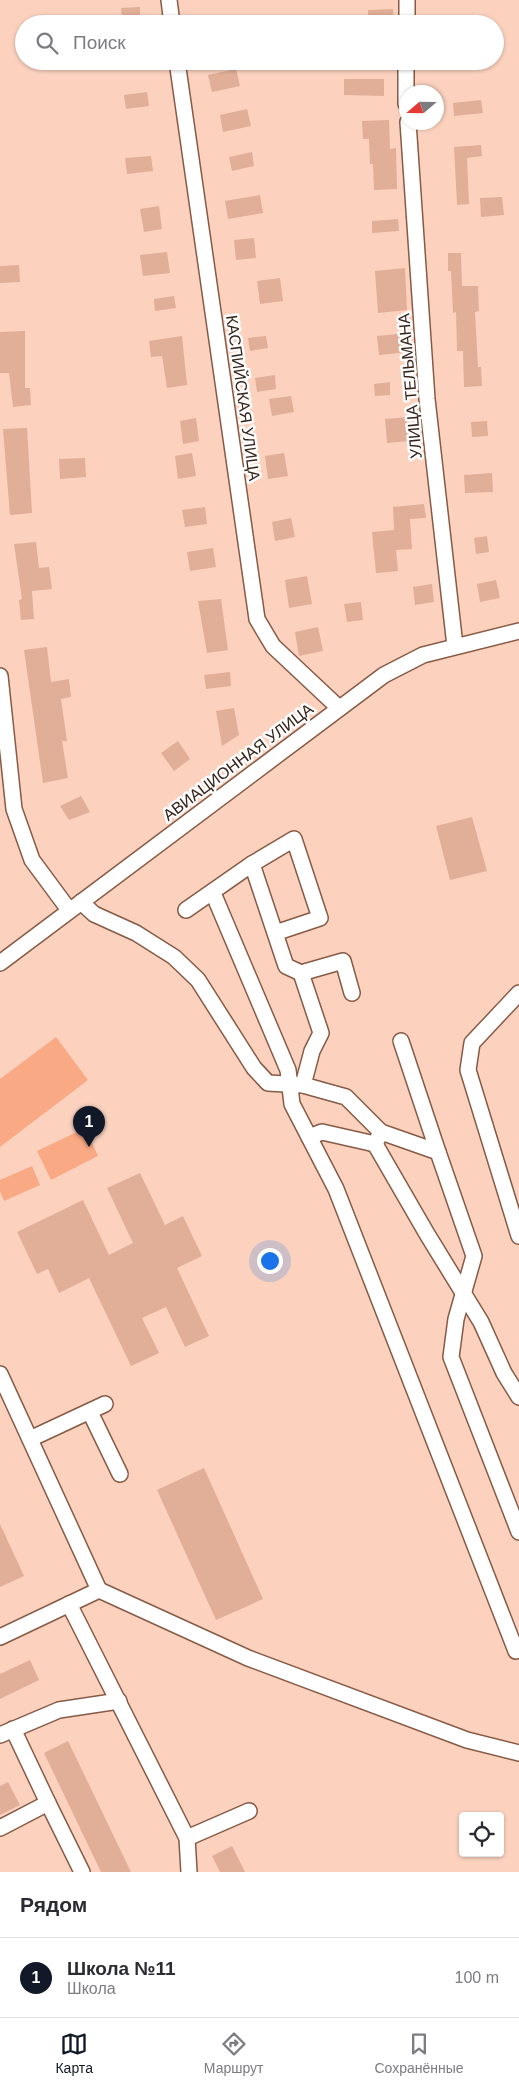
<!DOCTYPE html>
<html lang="ru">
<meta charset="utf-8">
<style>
:root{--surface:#fff;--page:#f7f7f7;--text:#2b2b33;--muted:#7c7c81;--line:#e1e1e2;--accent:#111827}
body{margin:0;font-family:Helvetica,sans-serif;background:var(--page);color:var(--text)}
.controls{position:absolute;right:15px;bottom:15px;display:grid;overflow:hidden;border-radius:5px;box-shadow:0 1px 4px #0004}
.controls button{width:45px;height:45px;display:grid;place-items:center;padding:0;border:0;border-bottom:1px solid var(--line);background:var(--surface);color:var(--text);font:25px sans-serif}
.compass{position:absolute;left:399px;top:85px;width:45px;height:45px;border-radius:50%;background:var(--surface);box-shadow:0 1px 4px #0004;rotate:250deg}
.you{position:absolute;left:269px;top:1260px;width:18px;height:18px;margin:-12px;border:4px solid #fff;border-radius:50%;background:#1a73e8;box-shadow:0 0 0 8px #1a73e833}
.badge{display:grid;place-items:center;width:32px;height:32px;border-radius:50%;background:var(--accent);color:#fff;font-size:16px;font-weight:700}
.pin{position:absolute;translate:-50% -41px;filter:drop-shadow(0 1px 2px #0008)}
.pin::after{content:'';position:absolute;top:26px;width:18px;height:15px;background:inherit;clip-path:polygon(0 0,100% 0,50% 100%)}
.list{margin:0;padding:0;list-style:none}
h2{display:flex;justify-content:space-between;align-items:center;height:65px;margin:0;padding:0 20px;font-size:21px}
h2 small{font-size:16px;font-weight:400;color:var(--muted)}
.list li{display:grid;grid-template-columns:32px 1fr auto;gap:15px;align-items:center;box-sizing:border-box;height:80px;padding:0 20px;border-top:1px solid var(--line)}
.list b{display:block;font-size:19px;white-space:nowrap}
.list p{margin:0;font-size:16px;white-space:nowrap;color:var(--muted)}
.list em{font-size:16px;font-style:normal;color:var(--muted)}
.icon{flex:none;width:28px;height:28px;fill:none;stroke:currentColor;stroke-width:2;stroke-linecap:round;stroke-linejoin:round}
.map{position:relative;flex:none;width:519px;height:1872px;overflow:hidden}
.search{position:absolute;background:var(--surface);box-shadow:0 1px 4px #0004;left:15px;right:15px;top:15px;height:55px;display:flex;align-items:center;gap:12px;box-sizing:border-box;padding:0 18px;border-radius:28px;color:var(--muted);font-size:19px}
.sheet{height:145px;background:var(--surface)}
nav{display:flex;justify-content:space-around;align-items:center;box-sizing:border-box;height:70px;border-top:1px solid var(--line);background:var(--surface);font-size:14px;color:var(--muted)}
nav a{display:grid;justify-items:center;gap:2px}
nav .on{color:var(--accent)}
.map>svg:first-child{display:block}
</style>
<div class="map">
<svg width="519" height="1872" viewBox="0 0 519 1872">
<rect width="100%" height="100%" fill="#fcd2bf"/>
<g fill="#f9aa85">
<path d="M56,1037L88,1080L0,1147V1079Z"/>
<path d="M85,1128L98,1156L51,1180L37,1151Z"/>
<path d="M32,1166L40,1185L4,1201L0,1191V1180Z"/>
</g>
<g fill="#e1ae97">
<path d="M140,7V20L122,21L121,8Z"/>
<path d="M393,9L394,24H368V10Z"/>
<path d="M236,69L240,86L212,92L208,75Z"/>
<path d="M344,79H384V96L344,95Z"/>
<path d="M147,92L149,106L126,109L124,95Z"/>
<path d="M481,100L483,113L454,116L453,103Z"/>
<path d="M247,109L251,126L223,132L220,115Z"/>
<path d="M389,120L390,149L396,148L397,189L374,190L373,164H370L369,139H363L362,121Z"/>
<path d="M481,145L482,156L467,158L469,204L457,205L454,147Z"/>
<path d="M252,152L254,166L232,171L229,157Z"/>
<path d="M151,156L153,171L127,174L125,158Z"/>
<path d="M260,195L263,213L228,219L225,201Z"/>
<path d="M502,197L504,215L481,217L480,198Z"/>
<path d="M159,206L162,229L144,232L140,209Z"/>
<path d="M398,219L399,231L372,233V221Z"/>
<path d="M254,238L256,258L236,260L234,240Z"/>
<path d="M167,252L170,273L143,276L140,255Z"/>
<path d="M448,253H461L462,286H478L479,311L475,312L478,367H481L482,386L464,387L463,351H457L456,312L453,313L451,271H448Z"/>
<path d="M19,265L20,282L0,283V266Z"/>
<path d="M405,268L407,310L378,313L375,271Z"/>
<path d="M280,278L283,301L260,304L257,281Z"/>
<path d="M174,296L176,308L155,311L154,299Z"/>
<path d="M25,331V388H30L31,405L13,407L9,373H0V332Z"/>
<path d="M407,333L409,352L379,355L377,336Z"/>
<path d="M182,336L187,385L167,388L162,356L151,357L149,341Z"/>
<path d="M266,336L268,348L250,351L248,338Z"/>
<path d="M275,375L276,389L257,392L255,378Z"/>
<path d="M390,382V395L375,396L374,384Z"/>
<path d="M291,396L294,412L272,416L269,399Z"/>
<path d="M408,417L409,441L387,443L385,419Z"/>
<path d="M196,418L199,441L183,444L180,421Z"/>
<path d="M487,421L488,436L472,437L471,422Z"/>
<path d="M27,428L32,513L10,515L3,429Z"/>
<path d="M192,453L196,476L178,479L175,456Z"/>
<path d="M284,453L288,476L268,479L265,456Z"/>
<path d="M85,458L86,477L60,479L59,459Z"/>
<path d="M492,473L493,492L465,493L464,475Z"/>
<path d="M424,504L426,518L410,519L412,549L396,550L398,571L376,573L372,532L394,530L393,507Z"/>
<path d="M205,507L207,524L185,527L182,510Z"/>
<path d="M291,518L295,537L275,541L272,522Z"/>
<path d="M487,536L489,552L476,554L474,538Z"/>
<path d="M36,542L39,568L49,567L52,589L32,591L34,619L21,620L19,600L22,599L14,544Z"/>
<path d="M213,548L216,567L190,571L187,552Z"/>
<path d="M307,576L312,604L289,608L285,580Z"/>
<path d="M496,580L500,598L480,602L477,584Z"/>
<path d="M432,584L434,602L415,605L413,587Z"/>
<path d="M221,599L228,650L207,653L198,601Z"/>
<path d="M361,602L363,620L347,622L344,604Z"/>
<path d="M318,627L323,651L299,656L295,632Z"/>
<path d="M47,647L51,682L69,679L71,697L61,699L67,741H62L68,778L43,783L24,650Z"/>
<path d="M230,672L231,686L206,689L204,675Z"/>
<path d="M234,708L239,735L222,746L216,711Z"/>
<path d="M178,741L190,759L174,771L161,753Z"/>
<path d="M81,796L90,812L69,820L60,806Z"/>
<path d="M472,817L487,871L450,880L436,826Z"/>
<path d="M140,1173L165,1225L183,1216L202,1256L177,1268L209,1336L185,1347L166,1307L142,1318L159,1353L131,1366L89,1278L59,1293L48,1269L37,1274L17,1232L83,1200L109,1255L133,1243L107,1188Z"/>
<path d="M204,1468L263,1599L216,1620L157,1490Z"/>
<path d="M0,1524L24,1576L0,1587Z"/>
<path d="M30,1660L39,1680L0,1699V1674Z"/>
<path d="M68,1741L131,1872H101L44,1753Z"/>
<path d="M8,1782L20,1805L0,1815V1786Z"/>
<path d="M232,1846L245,1872H220L212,1856Z"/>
</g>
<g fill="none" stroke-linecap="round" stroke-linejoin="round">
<defs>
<g id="minor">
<path d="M169,0L172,24"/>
<path d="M407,24V0"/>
<path d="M177,61L257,619L273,646L339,708"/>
<path d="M406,61V104"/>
<path d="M408,122L427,399L455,646"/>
<path d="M0,676L14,809L32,860L69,910"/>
<path d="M213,893L288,1070L292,1104L336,1189L516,1651L519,1650"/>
<path d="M81,902L94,914L136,933L174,957L198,980L254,1068L268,1083L303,1085L346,1097L381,1132L438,1152L474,1256L456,1319L451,1357L519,1532"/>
<path d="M186,910L252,864"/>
<path d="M275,933L320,918L294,839L252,864L286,966L301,973"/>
<path d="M0,963L384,675L423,655L519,631"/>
<path d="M519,993L472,1043L468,1070L519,1236"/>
<path d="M401,1041L438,1152"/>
<path d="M303,1085L312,1051L321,1033L301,973L343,961L352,993"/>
<path d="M381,1132L375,1144L427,1234L481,1322L504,1373L519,1397"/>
<path d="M309,1137L322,1132L375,1144"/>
<path d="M0,1374L99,1590L0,1637"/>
<path d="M90,1412L120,1474"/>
<path d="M30,1439L105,1404"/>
<path d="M99,1590L248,1658L467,1740L519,1753"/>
<path d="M69,1604L187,1838L189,1872"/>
<path d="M0,1735L59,1710L119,1701"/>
<path d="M48,1803L82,1872"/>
<path d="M0,1828L48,1803L13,1729"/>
<path d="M187,1838L249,1811"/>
</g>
</defs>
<use href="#minor" stroke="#875a45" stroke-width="18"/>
<use href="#minor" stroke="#fff" stroke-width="15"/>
</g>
<g text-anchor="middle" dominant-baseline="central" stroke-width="5" stroke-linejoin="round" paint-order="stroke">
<g font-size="16" fill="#352219" stroke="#fdfdfd">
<text transform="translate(410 386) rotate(-95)">УЛИЦА ТЕЛЬМАНА</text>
<text transform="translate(243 398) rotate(82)">КАСПИЙСКАЯ УЛИЦА</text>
<text transform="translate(238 762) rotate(-37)">АВИАЦИОННАЯ УЛИЦА</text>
</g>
</g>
</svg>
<div class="controls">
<button><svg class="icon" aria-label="locate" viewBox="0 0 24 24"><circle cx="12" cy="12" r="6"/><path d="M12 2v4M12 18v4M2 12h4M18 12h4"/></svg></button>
</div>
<svg class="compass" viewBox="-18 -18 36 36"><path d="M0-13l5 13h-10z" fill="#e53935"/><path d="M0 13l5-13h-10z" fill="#7c7c81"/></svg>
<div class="you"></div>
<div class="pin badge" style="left:89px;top:1147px">1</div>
<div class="search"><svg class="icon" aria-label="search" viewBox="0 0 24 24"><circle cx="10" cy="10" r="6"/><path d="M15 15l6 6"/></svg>Поиск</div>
</div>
<section class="sheet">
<h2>Рядом<small></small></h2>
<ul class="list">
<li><span class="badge">1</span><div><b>Школа №11</b><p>Школа</p></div><em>100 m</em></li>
</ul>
</section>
<nav>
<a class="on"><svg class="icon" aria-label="map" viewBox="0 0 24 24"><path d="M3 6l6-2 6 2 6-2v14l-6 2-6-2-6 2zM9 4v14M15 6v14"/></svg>Карта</a>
<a><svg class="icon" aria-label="directions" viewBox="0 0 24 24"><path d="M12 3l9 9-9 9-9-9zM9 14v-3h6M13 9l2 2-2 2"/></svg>Маршрут</a>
<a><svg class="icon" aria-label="saved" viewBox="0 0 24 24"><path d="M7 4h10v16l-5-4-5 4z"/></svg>Сохранённые</a>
</nav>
